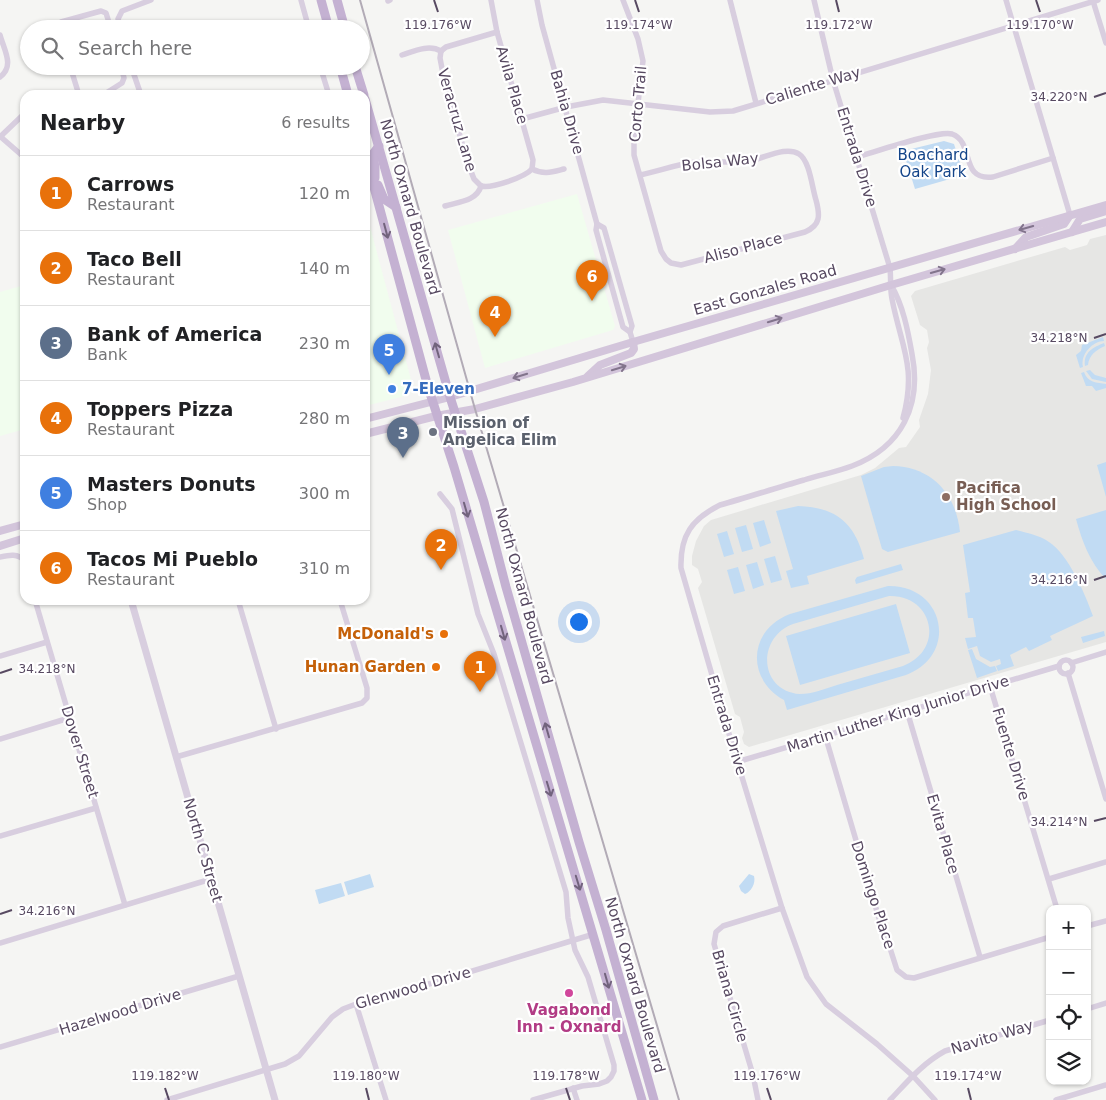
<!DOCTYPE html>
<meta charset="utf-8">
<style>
:root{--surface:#fff;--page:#f6f6f6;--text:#202124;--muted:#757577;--line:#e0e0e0;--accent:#7c3aed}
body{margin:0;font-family:"DejaVu Sans",sans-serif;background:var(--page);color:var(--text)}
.controls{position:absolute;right:15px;bottom:15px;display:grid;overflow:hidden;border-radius:10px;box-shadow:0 1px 4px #0004}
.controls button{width:45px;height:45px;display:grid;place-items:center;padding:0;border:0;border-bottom:1px solid var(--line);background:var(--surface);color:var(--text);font:25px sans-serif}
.you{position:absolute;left:578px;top:621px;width:18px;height:18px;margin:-12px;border:4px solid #fff;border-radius:50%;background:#1a73e8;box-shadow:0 0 0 8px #1a73e833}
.badge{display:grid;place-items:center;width:32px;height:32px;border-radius:50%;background:var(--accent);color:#fff;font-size:16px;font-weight:700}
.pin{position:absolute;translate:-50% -41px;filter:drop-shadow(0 1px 2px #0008)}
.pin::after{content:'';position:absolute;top:26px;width:18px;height:15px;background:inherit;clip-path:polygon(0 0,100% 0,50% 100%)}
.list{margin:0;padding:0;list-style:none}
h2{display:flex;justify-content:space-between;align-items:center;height:65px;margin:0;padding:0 20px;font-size:21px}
h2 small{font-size:16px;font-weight:400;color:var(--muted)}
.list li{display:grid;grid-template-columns:32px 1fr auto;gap:15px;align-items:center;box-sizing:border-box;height:75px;padding:0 20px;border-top:1px solid var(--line)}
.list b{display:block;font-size:19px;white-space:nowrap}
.list p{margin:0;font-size:16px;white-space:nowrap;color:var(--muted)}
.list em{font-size:16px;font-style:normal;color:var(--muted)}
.icon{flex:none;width:28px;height:28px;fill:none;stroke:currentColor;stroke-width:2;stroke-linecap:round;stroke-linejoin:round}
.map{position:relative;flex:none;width:1106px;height:1100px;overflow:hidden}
.search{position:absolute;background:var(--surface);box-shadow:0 1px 4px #0004;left:20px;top:20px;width:350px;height:55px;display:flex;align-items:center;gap:12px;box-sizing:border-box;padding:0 18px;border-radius:28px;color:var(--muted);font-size:19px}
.panel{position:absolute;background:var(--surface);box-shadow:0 1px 4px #0004;left:20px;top:90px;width:350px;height:515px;border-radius:15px}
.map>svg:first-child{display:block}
</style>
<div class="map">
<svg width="1106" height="1100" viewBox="0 0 1106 1100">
<rect width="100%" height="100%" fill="#f5f5f3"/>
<g fill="#f1fdee">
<path d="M577,194L615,326L613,330L485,368L448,230Z"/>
<path d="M365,208L413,387L409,395L365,406Z"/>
<path d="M21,286L25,300V429L0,436V292Z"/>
</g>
<path fill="#e6e6e4" d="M1106,235V642L749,747L744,744L742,738L744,732L740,717L735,714L698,588L702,582L698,569L692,565V556L696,541L704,526L711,520L861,475L875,468L899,448L906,447L920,427L919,420L928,394L931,370L927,348L929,342L927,330L920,325L911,296L915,291L1065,247L1070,250L1087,245L1090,239Z"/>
<g fill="#c1dbf3" fill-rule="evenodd">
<path d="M944,141L954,144L964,175L915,189L903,151Z"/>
<path d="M1103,337L1104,341C1093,341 1080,354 1083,367L1080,368L1076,355L1081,351L1082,345Z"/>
<path d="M1104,343L1105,346C1096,350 1089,355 1088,365L1085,366C1083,352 1094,347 1104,343Z"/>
<path d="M1090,370L1095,375L1106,378V382L1092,379L1086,371Z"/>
<path d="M1084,372C1087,382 1097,383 1106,384V388L1096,391L1092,386H1086L1081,373Z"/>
<path d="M1106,462V497L1097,465Z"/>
<path d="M893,466C932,467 956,494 960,532L888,552L882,549L861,476L884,467Z"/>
<path d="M798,506C836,507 855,523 864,559L807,576L809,584L791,588L786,571L793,569L776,511Z"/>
<path d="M1106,510V579C1090,563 1082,541 1076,519Z"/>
<path d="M764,520L771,543L760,547L753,523Z"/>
<path d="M746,525L753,549L742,552L735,528Z"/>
<path d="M1016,530C1027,533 1039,535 1049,542C1069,555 1085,594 1093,616L1050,636L1052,640L1029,651L1026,647L1010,655L1014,666L998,671L996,666L1001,664L1000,659L991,662L980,656L977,646L968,649L965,638L976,637L973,618H968L965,593L970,592L963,545Z"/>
<path d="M727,531L734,554L724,557L717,534Z"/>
<path d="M775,556L782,580L771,583L764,559Z"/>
<path d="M757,562L764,585L753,589L746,565Z"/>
<path d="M901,564L903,570L856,584L855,580L857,577Z"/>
<path d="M738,567L745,591L734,594L727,570Z"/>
<path d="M888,586C945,585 959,655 906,675L787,710L784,700C746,679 748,630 790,614ZM889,596C934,595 945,650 903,666C881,672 859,679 837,685C825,689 812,694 800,694C759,691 756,638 793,624Z"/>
<path d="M896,604L910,653L800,685L786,636Z"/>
<path d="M1104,631L1105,636L1083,643L1081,637Z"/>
<path d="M972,649L976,659L990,667L995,666L997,671L977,678L968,650Z"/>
<path d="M370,874L374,887L348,895L344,882Z"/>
<path d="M749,874L754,876C756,883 751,892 745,894L741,891L739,886Z"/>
<path d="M341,883L345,896L319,904L315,890Z"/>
</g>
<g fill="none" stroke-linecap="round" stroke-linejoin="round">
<g stroke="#d8cedf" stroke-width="5.5">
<path d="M301,0L309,29"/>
<path d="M491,0L497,32L533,160L532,169"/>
<path d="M537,0L542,25L597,224L596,230L623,327L630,332"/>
<path d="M623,0L638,39L643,61L634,137V155L661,251L666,259L671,263L681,265L805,232C821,225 820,215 816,200C812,188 810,161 799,154C785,145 762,160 747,161C730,163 713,161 696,162C677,164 659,171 640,175"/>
<path d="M730,0L756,103"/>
<path d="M814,0L833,80L890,268C891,278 890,289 892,299C901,346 917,367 903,418"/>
<path d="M1006,0L1070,215"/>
<path d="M388,1L390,0"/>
<path d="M1093,1L1106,43"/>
<path d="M59,29L61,22L101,11L106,13L111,29"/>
<path d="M121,29L118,19L122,11L151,0"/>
<path d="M0,35C4,50 15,66 0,77"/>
<path d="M441,51L440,58L444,79L467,161L474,179L481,186"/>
<path d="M441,51L446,47L497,32"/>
<path d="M402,55C414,51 429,44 441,51"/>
<path d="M70,66L79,95"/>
<path d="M131,66L141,95"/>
<path d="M320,66L329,95"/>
<path d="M103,95L122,83L124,78L121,66"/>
<path d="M25,113L2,135V138L25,158"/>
<path d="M522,119L566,107L603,100L710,112L733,111L1098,0"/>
<path d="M857,157C875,152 938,130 952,134C975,142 959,181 993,177L1053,158"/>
<path d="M481,186C491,189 525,177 532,169C544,175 552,172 564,169"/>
<path d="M445,206C458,202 477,201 481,186"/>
<path d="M597,224L604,228L632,326L630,332L633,342"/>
<path d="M891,285C903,305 908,331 912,354C922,405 902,447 852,466C836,472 820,475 804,480C776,488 748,497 720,505C692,519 680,535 681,568L734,751L782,908L807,977L826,1004L877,1044L913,1076L935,1100"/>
<path d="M440,494L452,509L478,614L494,654L566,892L568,918L575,950L588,977L614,1065V1071L611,1077L607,1081L599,1084L582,1086L533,1100"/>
<path d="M0,557C9,555 18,553 25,561"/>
<path d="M35,600L125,905"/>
<path d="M238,600L276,729"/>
<path d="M0,656L47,642"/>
<circle cx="1066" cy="667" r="7"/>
<path d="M1071,663L1106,652"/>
<path d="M1068,673L1106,799"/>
<path d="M990,686L1057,909"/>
<path d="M907,711L980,957"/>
<path d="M825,735L883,932L889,945L897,970L906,977L914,978L1050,937"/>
<path d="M0,739L69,718"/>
<path d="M176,757L362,703L367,698V688L340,600"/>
<path d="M737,762L1059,666"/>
<path d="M0,836L96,808"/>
<path d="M1049,879L1106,862"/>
<path d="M1087,926L1106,921"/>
<path d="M0,943L211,879"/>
<path d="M356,1004L386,1100"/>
<path d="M1087,1009L1106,1003"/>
<path d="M0,1047L239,976"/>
<path d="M573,1088L577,1100"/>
<path d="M167,1100L285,1064L299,1056L332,1017L343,1009L356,1004L436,982L594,934"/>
<path d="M758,1100L753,1075L714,944L716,932L723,926L782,908"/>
<path d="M890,1100C907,1082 923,1063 945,1051L1050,1020"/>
<path d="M1056,1100L1106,1085"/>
</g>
<path stroke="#d8cedf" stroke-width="7" d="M131,600L275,1100"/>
<g stroke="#d3c5db" stroke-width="8">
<path d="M1072,232L1080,219L1106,211"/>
<path d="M1015,249L1026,237L1064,224L1070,215"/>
<path d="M588,376L600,365L631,353L634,349L633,342"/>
<path d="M365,419L450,397L633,342L1106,205"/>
<path d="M365,434L436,416L475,409L573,382L891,285L1106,222"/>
<path d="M0,531L25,524"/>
<path d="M0,546L25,538"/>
</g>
<g stroke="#c4b1d2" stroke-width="9">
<path d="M321,0L329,29"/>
<path d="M337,0L345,29"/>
<path d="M340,66L348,95"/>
<path d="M355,66L364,95"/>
<path d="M365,99L450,397L484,502L506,587L579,842L606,930L654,1100"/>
<path d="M365,154L428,387L454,467L642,1100"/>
<path d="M375,178V168L373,154L379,146"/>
<path d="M378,185L384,199L396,207"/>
</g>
<path stroke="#b2abb6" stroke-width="2" d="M360,0L475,409L679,1100"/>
</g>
<defs><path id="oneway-shaft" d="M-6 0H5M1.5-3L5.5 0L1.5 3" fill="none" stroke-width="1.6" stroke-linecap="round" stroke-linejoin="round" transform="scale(1.25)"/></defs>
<g stroke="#82748c">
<use href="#oneway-shaft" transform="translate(1026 228) rotate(164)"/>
<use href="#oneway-shaft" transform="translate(938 271) rotate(-16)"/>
<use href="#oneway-shaft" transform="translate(775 320) rotate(-17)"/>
<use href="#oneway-shaft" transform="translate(619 368) rotate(-17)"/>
<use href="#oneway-shaft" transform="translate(520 376) rotate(163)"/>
</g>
<g stroke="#72637d">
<use href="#oneway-shaft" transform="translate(386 231) rotate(75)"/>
<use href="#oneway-shaft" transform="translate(437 350) rotate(-106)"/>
<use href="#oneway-shaft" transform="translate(466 510) rotate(74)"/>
<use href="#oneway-shaft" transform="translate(503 633) rotate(74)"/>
<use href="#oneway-shaft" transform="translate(547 730) rotate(-106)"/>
<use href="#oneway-shaft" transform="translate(549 789) rotate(73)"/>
<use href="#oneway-shaft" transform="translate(578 883) rotate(73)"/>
<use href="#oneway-shaft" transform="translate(607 981) rotate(74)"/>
</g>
<path fill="none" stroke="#574961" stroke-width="2" d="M434,0L438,12M635,0L639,12M836,0L839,12M1036,0L1040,12M1094,97L1106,93M1094,338L1106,334M1094,580L1106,576M0,673L12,669M1094,821L1106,818M0,914L12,910M165,1088L169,1100M366,1088L369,1100M566,1088L570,1100M767,1088L771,1100M968,1088L971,1100"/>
<circle fill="#3f7fe0" stroke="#fff" stroke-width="2" cx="392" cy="389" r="5"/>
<circle fill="#6b7280" stroke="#fff" stroke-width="2" cx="433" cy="432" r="5"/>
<circle fill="#8d6e63" stroke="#fff" stroke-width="2" cx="946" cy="497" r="5"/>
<g fill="#e8710a" stroke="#fff" stroke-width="2">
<circle cx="444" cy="634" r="5"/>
<circle cx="436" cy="667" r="5"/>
</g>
<circle fill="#d1479c" stroke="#fff" stroke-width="2" cx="569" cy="993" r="5"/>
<g text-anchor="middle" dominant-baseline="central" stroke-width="4.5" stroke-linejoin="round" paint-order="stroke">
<g font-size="15" fill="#574961" stroke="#fff">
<text transform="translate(512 85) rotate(74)">Avila Place</text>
<text transform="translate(813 86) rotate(-17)">Caliente Way</text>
<text transform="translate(638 104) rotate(-85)">Corto Trail</text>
<text transform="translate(567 112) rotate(74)">Bahia Drive</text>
<text transform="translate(457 120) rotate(74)">Veracruz Lane</text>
<text transform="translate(857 157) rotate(73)">Entrada Drive</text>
<text transform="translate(720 162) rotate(-6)">Bolsa Way</text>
<text transform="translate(410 207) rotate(74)">North Oxnard Boulevard</text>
<text transform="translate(743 248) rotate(-15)">Aliso Place</text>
<text transform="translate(765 290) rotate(-16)">East Gonzales Road</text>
<text transform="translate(524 596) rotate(75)">North Oxnard Boulevard</text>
<text transform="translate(898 714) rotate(-17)">Martin Luther King Junior Drive</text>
<text transform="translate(727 725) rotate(73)">Entrada Drive</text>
<text transform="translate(80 752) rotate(73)">Dover Street</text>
<text transform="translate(1011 754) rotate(73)">Fuente Drive</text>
<text transform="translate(943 834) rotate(74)">Evita Place</text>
<text transform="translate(203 850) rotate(74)">North C Street</text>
<text transform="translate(873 895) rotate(72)">Domingo Place</text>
<text transform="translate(635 985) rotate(74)">North Oxnard Boulevard</text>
<text transform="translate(413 988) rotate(-16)">Glenwood Drive</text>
<text transform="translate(730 996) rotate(74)">Briana Circle</text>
<text transform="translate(120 1012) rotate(-17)">Hazelwood Drive</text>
<text transform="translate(992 1037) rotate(-17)">Navito Way</text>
</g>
<g font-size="15" fill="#134489" stroke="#fff">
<text x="933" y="155">Boachard<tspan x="933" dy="17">Oak Park</tspan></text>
</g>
<g font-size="15" font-weight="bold" fill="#366cbe" stroke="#fff" text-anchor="start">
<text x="402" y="389">7-Eleven</text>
</g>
<g font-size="15" font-weight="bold" fill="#5b616d" stroke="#fff" text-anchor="start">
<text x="443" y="423">Mission of<tspan x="443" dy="17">Angelica Elim</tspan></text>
</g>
<g font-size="15" font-weight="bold" fill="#785e54" stroke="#fff" text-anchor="start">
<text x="956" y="488">Pacifica<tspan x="956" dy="17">High School</tspan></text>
</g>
<g font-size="15" font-weight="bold" fill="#c56008" stroke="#fff" text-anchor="end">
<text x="434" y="634">McDonald's</text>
<text x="426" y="667">Hunan Garden</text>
</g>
<g font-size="15" font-weight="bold" fill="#b23c85" stroke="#fff">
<text x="569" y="1010">Vagabond<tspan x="569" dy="17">Inn - Oxnard</tspan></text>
</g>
</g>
<g font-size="12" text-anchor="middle" fill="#574961" stroke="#fff" stroke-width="4.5" stroke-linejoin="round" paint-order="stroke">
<text x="438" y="29">119.176°W</text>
<text x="639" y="29">119.174°W</text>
<text x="839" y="29">119.172°W</text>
<text x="1040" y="29">119.170°W</text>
<text x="1059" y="101">34.220°N</text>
<text x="1059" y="342">34.218°N</text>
<text x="1059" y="584">34.216°N</text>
<text x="47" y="673">34.218°N</text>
<text x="1059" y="826">34.214°N</text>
<text x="47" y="915">34.216°N</text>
<text x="165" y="1080">119.182°W</text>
<text x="366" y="1080">119.180°W</text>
<text x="566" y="1080">119.178°W</text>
<text x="767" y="1080">119.176°W</text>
<text x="968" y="1080">119.174°W</text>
</g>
</svg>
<div class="controls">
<button>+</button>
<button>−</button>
<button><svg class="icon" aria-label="locate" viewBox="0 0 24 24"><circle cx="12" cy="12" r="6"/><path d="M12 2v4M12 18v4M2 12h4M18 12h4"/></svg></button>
<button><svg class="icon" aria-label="layers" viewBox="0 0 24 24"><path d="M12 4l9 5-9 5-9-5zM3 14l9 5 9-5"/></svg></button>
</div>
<div class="you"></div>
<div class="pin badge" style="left:480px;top:692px;background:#e8710a">1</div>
<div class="pin badge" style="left:441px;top:570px;background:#e8710a">2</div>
<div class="pin badge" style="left:403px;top:458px;background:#5c6f8a">3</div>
<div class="pin badge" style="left:495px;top:337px;background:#e8710a">4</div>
<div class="pin badge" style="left:389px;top:375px;background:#3f7fe0">5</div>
<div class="pin badge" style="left:592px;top:301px;background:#e8710a">6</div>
<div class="search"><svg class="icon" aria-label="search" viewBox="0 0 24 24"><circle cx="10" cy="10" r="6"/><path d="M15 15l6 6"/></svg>Search here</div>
<section class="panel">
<h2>Nearby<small>6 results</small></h2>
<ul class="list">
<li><span class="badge" style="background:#e8710a">1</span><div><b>Carrows</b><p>Restaurant</p></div><em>120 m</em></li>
<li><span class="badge" style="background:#e8710a">2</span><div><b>Taco Bell</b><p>Restaurant</p></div><em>140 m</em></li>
<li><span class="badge" style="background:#5c6f8a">3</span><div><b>Bank of America</b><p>Bank</p></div><em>230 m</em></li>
<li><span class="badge" style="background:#e8710a">4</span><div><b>Toppers Pizza</b><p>Restaurant</p></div><em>280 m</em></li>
<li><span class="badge" style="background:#3f7fe0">5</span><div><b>Masters Donuts</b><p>Shop</p></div><em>300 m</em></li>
<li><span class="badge" style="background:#e8710a">6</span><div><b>Tacos Mi Pueblo</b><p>Restaurant</p></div><em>310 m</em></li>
</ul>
</section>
</div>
